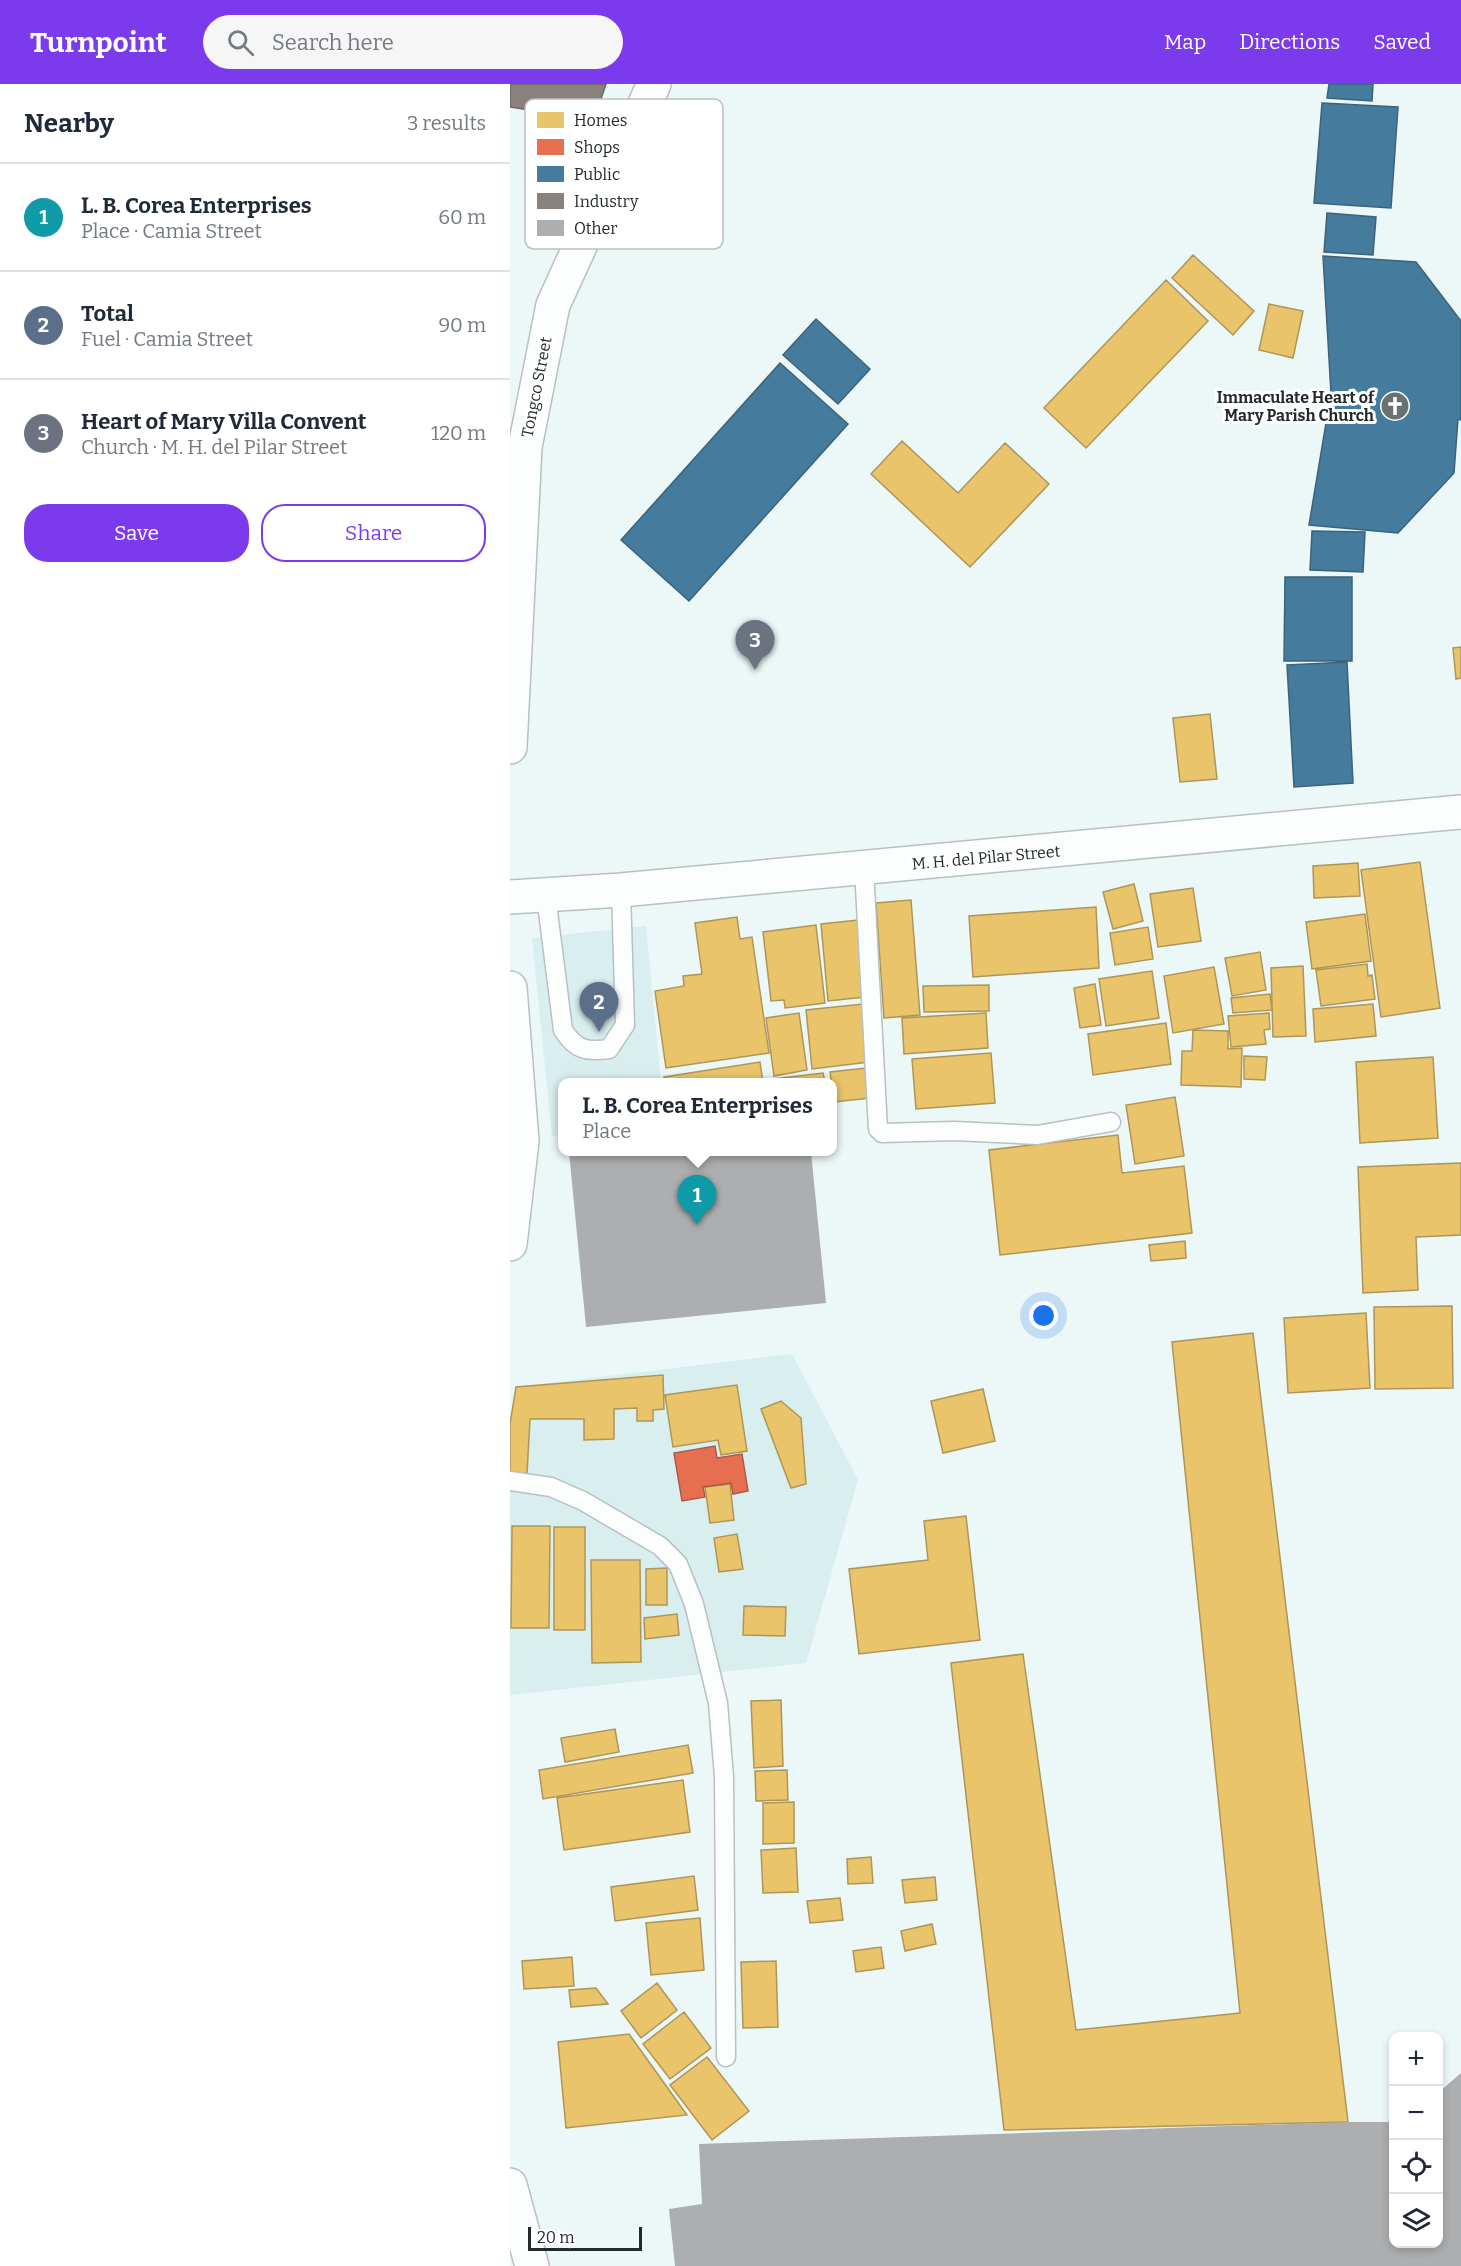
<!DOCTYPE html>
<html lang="en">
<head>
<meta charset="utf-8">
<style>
  body { margin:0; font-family:Bitter,serif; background:#f6f6f7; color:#1f2937 }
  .controls { position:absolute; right:18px; bottom:18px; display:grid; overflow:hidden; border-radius:12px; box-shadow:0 3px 9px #0003 }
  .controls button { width:54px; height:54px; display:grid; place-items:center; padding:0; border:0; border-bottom:2px solid #e0e1e3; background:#fff; color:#1f2937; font:30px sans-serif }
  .scale { position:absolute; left:18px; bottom:15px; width:114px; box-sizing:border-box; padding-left:6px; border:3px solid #232a2b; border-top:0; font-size:16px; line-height:21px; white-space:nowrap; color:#232a2b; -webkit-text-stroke:4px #fff; paint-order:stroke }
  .you { position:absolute; left:534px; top:1232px; width:21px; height:21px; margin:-15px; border:4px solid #fff; border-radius:50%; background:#1a73e8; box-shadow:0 0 0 9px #1a73e833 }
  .badge { display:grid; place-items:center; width:39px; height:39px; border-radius:50%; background:#7c3aed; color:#fff; font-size:20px; font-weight:700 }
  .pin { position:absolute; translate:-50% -50px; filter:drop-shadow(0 2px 3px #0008) }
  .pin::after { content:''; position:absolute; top:32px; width:21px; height:18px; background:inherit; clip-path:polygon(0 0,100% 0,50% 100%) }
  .popup { position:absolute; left:48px; top:994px; width:279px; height:78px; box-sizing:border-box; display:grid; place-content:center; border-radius:12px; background:#fff; filter:drop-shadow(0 2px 4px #0005); font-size:20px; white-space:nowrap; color:#747a83 }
  .popup b { font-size:22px; color:#1f2937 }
  .popup::after { content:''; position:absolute; left:50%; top:100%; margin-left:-12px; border:12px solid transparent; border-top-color:#fff }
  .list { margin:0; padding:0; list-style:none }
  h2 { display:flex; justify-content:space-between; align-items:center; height:78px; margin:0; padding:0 24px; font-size:26px }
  h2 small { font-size:20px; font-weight:400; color:#747a83 }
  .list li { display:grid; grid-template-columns:39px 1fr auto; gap:18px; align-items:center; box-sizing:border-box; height:108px; padding:0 24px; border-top:2px solid #e0e1e3 }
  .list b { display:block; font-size:22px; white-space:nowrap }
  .list p { margin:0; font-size:20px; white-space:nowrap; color:#747a83 }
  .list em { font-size:20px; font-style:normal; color:#747a83 }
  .actions { display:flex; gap:12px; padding:18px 24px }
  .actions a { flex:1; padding:14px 0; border:2px solid #7c3aed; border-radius:24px; text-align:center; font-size:21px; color:#7c3aed }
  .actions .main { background:#7c3aed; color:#fff }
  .icon { flex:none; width:33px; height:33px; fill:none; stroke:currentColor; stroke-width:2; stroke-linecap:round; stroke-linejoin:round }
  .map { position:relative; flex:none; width:951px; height:2182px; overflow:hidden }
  header { display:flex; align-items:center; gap:36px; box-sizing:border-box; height:84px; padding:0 30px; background:#7c3aed; color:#fff }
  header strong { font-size:28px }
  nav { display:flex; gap:33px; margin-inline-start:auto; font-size:21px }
  .search { width:420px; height:54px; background:#f6f6f7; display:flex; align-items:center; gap:15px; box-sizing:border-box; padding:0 21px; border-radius:33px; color:#747a83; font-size:22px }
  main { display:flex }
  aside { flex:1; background:#fff }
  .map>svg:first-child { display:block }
  .built { fill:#d9eeee }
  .homes { fill:#e9c46a; stroke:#ae9657; stroke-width:1.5 }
  .shops { fill:#e76f51; stroke:#ac5a46; stroke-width:1.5 }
  .public { fill:#457b9d; stroke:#3b637b; stroke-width:1.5 }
  .industry { fill:#8a817c; stroke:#6b6764; stroke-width:1.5 }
  .building { fill:#acaeb0 }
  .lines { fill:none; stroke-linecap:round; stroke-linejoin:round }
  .lane-casing { stroke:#b8c0c1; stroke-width:21 }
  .street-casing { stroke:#b8c0c1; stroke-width:36 }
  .secondary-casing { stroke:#b8c0c1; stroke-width:36 }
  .lane { stroke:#fcfefe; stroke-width:18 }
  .street { stroke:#fcfefe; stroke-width:33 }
  .secondary { stroke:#fcfefe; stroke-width:33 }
  .labels { text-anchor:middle; stroke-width:6; stroke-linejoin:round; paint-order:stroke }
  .street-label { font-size:16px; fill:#232a2b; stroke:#fff }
  .poi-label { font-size:16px; font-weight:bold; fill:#232a2b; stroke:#fff; text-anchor:end }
  .key { fill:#fff; stroke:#bdbfbf; stroke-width:1.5 }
  .key-label { font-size:16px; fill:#232a2b }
</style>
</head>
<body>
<header>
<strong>Turnpoint</strong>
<div class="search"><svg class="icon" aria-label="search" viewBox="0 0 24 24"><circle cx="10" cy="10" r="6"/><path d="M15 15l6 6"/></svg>Search here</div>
<nav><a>Map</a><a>Directions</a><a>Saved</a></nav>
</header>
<main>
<aside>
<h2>Nearby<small>3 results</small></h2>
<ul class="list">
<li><span class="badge" style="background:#0f9aa8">1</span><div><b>L. B. Corea Enterprises</b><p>Place · Camia Street</p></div><em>60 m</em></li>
<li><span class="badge" style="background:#5c6f8a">2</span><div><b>Total</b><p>Fuel · Camia Street</p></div><em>90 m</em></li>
<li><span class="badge" style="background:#6b7280">3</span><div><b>Heart of Mary Villa Convent</b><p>Church · M. H. del Pilar Street</p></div><em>120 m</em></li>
</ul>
<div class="actions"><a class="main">Save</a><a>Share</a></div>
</aside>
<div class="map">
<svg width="951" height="2182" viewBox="0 0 951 2182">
  <rect width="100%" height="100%" fill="#ecf7f7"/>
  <!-- built -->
  <path class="built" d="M136,842l15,156h-99v53l-10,1 -20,-198z
    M282,1270l66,126 -52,183 -296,32v-259l6,-49z"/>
  <!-- homes -->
  <path class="homes" d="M683,171l61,56 -21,24 -61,-57z
    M656,196l42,41 -122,127 -42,-40z
    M759,220l34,7 -10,47 -34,-8z
    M392,357l56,52 47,-50 44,41 -79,83 -99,-93z
    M951,563v31l-5,1 -3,-31z
    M700,630l7,65 -37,3 -7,-64z
    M910,778l20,146 -59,9 -20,-147z
    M848,779l2,33 -46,2 -1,-32z
    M624,800l9,37 -30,8 -10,-37z
    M683,804l8,53 -43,6 -8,-53z
    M401,816l9,115 -36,3 -8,-115z
    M586,823l3,61 -126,9 -4,-61z
    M855,830l6,47 -59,8 -6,-47z
    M227,833l3,22 12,-2 17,116 -103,15 -11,-77 29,-5 -1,-10 19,-2 -7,-51z
    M348,836l7,77 -37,4 -7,-77z
    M306,841l9,78 -40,5 -1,-8 -13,1 -8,-69z
    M638,843l5,32 -38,6 -5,-32z
    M750,868l6,38 -34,6 -7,-38z
    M857,880l1,12 4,-1 3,24 -54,7 -5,-36z
    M793,882l3,70 -33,1 -2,-69z
    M704,883l10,57 -51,9 -9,-57z
    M642,887l7,47 -53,8 -7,-47z
    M585,900l6,41 -21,3 -6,-40z
    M479,901v26l-65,1 -1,-26z
    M760,910l2,16 -39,3 -2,-15z
    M353,920l6,58 -57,7 -6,-59z
    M863,920l3,32 -61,6 -2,-33z
    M289,929l8,57 -33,6 -8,-58z
    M476,929l2,35 -84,6 -2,-36z
    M759,929l1,16 -6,1 2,14 -35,3 -3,-31z
    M656,939l5,41 -78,11 -5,-41z
    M683,946l35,1v18l14,-1 -1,39 -60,-2 1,-34h10z
    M481,969l4,50 -79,6 -4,-50z
    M734,972l23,1 -2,23 -21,-1z
    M923,973l5,81 -78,5 -4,-81z
    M250,978l3,20h-99v-5z
    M356,984l4,30 -36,4 -4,-30z
    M313,989l2,9h-52v-3z
    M665,1013l9,59 -49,8 -9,-59z
    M608,1051l4,38 62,-7 8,67 -192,22 -11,-105z
    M951,1079v72l-45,2 2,53 -55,3 -5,-126z
    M675,1157l1,17 -35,3 -2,-16z
    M942,1222l1,82 -78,1 -1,-82z
    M856,1229l4,75 -82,5 -4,-75z
    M743,1249l95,789 -344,8 -53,-467 72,-9 53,376 164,-17 -68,-671z
    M153,1291l1,34 -11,1v11h-16v-13l-23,1v30l-30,1v-21h-54l-3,55h-17v-50l6,-37z
    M227,1301l10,66 -26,4 -3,-15 -45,7 -8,-52z
    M473,1305l12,52 -52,12 -12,-52z
    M271,1317l20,17 5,66 -15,4 -30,-79z
    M220,1400l4,36 -24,3 -5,-36z
    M456,1432l14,124 -121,14 -10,-85 79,-9 -4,-39z
    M2,1442h38l-1,102h-38z
    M44,1443h31v103h-31z
    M227,1450l6,35 -24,3 -5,-34z
    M81,1476h49l1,102 -49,1z
    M157,1484v37h-21v-36z
    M234,1522l42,1 -1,29 -42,-1z
    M167,1530l2,21 -34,4 -1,-21z
    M271,1616l2,66 -29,2 -3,-67z
    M105,1645l4,23 -54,10 -4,-24z
    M178,1661l5,28 -150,26 -4,-29z
    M277,1686l1,30 -32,1 -1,-30z
    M173,1696l7,52 -126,18 -7,-52z
    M284,1718v41l-31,1v-41z
    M286,1764l2,44 -35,1 -2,-43z
    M361,1773l2,26 -25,1 -1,-25z
    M184,1792l4,34 -83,11 -4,-34z
    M425,1793l2,23 -32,3 -3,-23z
    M330,1814l3,22 -33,3 -3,-22z
    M190,1834l4,52 -53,5 -5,-52z
    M422,1840l4,20 -31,7 -4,-20z
    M371,1863l3,21 -28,4 -3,-21z
    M62,1873l2,29 -50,3 -2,-28z
    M266,1877l2,66 -35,1 -2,-66z
    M147,1899l20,27 -36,28 -20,-27z
    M86,1904l12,16 -37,3 -2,-17z
    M174,1928l27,36 -41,31 -27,-35z
    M119,1950l58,81 -121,13 -8,-86z
    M197,1973l42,54 -37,29 -42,-55z"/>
  <!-- shops -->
  <path class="shops" d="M205,1362l2,12 25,-4 6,37 -15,3 -2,-11 -28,4 2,10 -23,4 -8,-48z"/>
  <!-- public -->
  <path class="public" d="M819,0h44l-1,17 -45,-3z
    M812,19l76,4 -7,101 -77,-5z
    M817,129l49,4 -3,38 -49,-3z
    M813,172l93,6 45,59v99l-3,-1 -4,54 -56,60 -89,-8 22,-132z
    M306,235l54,50 -32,35 -55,-49z
    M270,279l68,61 -159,177 -68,-61z
    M802,447l53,1 -2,40 -53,-2z
    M775,493h67v84h-68z
    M837,578l6,121 -59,4 -7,-122z"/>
  <!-- industry -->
  <path class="industry" d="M0,0h96l-12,36 -84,-13z"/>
  <!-- building -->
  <path class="building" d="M59,1068h242l15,151 -240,24z
    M951,1989v193h-786l-6,-57 33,-5 -3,-60 649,-22h46v122h44v-151z"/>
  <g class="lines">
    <!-- lane casing -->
    <g class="lane-casing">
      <path id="lane" d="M354,784l14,261 4,4 72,-2 83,4 74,-13
        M36,812l17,134c13,20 23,22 46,19l16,-24 -4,-135
        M0,1397l41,6 32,14 77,45 18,18 16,40 24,99 6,74 2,280"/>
    </g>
    <!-- street casing -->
    <g class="street-casing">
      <path id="street" d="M0,904l12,153 -12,103
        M0,2101l22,81"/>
    </g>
    <!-- secondary casing -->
    <g class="secondary-casing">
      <path id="secondary" d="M0,663l15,-300 28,-142 101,-221
        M0,813l111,-7 840,-78"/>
    </g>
    <!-- lane -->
    <use href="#lane" class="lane"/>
    <!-- street -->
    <use href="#street" class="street"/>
    <!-- secondary -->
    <use href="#secondary" class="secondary"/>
  </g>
  <!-- icons -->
  <defs>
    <g id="church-disc" transform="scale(1.5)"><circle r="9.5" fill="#697272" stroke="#fff"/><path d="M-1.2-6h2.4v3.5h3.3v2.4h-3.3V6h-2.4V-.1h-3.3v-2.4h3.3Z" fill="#fff"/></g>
  </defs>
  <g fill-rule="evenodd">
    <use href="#church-disc" x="885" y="322"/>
  </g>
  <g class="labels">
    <!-- street labels -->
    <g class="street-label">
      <text transform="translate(26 303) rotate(-79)" y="6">Tongco Street</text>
      <text transform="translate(476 773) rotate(-5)" y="6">M. H. del Pilar Street</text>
    </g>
    <!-- poi labels -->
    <g class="poi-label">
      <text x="864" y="319">Immaculate Heart of<tspan x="864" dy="18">Mary Parish Church</tspan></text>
    </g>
  </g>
  <!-- legend -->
  <rect x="15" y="15" width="198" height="150" rx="9" class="key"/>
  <rect x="27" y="28" width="27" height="16" fill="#e9c46a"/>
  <rect x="27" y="55" width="27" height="16" fill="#e76f51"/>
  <rect x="27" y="82" width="27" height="16" fill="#457b9d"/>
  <rect x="27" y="109" width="27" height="16" fill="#8a817c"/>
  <rect x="27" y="136" width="27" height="16" fill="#acaeb0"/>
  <g class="key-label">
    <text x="64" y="42">Homes</text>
    <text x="64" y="69">Shops</text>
    <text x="64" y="96">Public</text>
    <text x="64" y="123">Industry</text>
    <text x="64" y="150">Other</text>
  </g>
</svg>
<div class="controls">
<button>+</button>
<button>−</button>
<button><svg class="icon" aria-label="locate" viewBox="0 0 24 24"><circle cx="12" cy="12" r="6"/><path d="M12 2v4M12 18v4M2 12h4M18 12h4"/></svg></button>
<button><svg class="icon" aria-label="layers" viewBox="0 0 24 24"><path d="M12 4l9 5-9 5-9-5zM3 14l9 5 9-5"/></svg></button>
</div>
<div class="scale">20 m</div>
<div class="you"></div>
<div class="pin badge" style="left:187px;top:1141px;background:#0f9aa8">1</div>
<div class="popup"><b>L. B. Corea Enterprises</b>Place</div>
<div class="pin badge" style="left:89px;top:948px;background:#5c6f8a">2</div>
<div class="pin badge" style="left:245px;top:586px;background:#6b7280">3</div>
</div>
</main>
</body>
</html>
